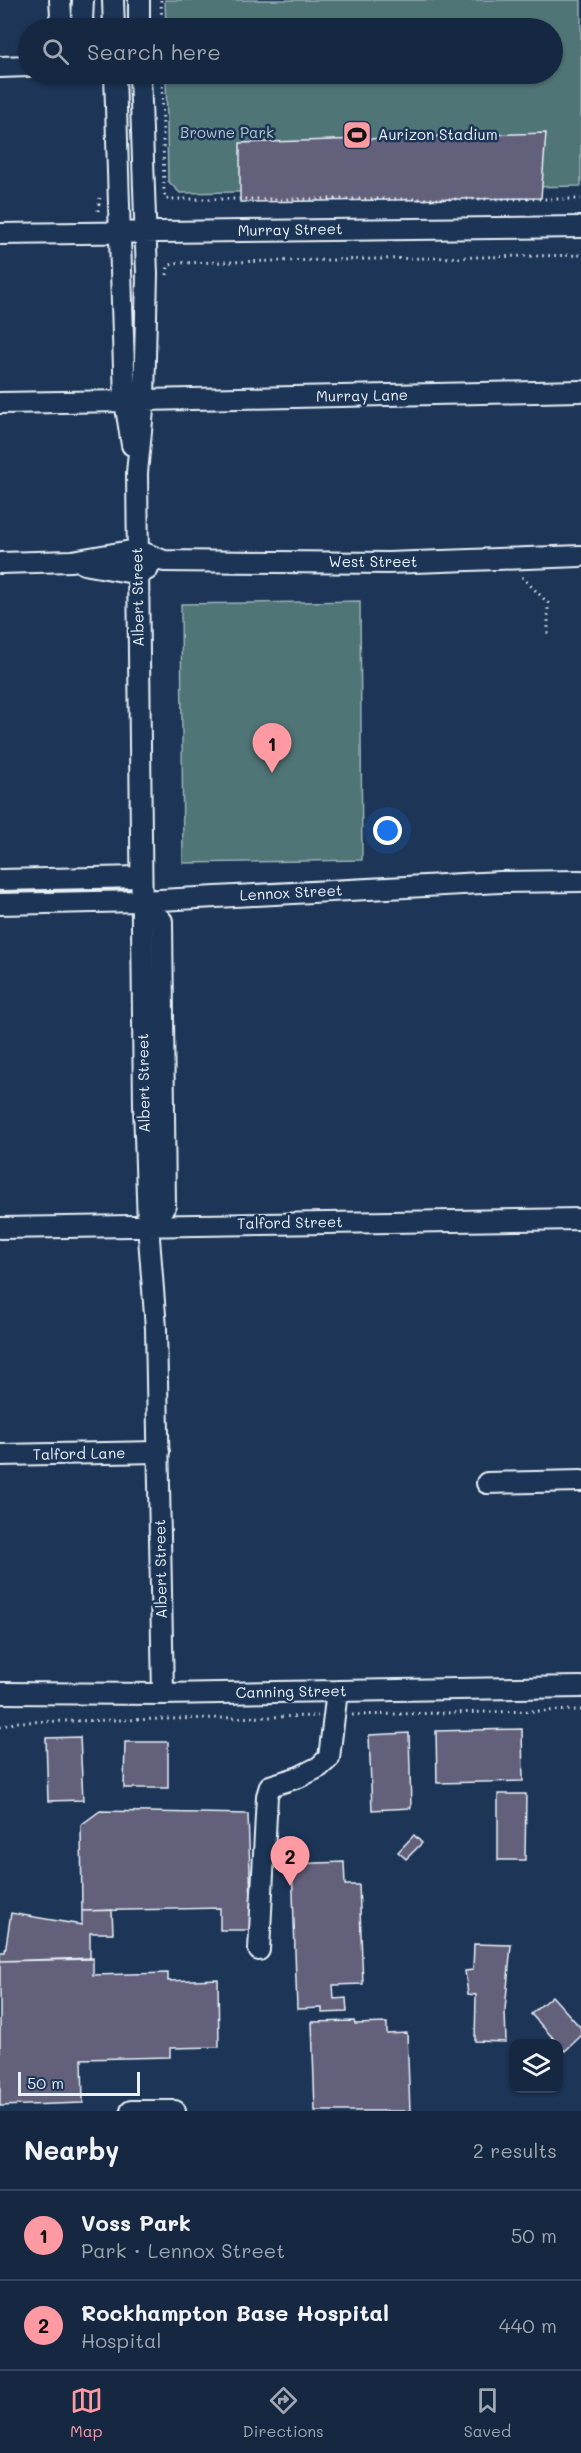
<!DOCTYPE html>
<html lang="en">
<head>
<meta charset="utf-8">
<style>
  body { margin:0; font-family:Mali,sans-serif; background:#1f3048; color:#f1f3f6 }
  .controls { position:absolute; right:18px; bottom:18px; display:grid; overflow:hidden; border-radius:12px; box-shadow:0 2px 4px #0004 }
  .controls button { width:54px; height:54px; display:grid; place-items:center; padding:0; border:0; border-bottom:2px solid #35445a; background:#162841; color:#f1f3f6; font:30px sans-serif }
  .scale { position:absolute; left:18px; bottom:15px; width:122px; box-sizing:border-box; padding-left:6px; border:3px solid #e8f1f8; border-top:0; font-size:16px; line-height:21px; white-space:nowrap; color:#e8f1f8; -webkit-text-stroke:4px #1d3557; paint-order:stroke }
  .you { position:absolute; left:388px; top:831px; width:21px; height:21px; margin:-15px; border:4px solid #fff; border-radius:50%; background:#1a73e8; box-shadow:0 0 0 9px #1a73e833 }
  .badge { display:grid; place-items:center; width:39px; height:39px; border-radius:50%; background:#ff9aa2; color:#111; font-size:20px; font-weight:700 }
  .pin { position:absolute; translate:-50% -50px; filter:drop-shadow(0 2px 3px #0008) }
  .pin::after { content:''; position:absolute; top:32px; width:21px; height:18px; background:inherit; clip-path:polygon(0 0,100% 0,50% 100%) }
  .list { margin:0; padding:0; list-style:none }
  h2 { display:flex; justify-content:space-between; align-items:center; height:78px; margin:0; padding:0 24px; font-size:26px }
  h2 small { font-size:20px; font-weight:400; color:#9ea6b1 }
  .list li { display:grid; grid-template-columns:39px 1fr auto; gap:18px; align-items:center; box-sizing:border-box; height:90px; padding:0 24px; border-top:2px solid #35445a }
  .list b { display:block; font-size:22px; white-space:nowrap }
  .list p { margin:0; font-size:20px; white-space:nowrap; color:#9ea6b1 }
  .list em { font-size:20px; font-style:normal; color:#9ea6b1 }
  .icon { flex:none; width:33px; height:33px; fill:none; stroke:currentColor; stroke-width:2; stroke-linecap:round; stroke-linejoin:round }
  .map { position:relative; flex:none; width:581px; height:2111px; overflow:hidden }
  .search { position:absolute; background:#162841; box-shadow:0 2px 4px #0004; left:18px; right:18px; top:18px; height:66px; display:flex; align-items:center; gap:15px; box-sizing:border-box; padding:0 21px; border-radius:33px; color:#9ea6b1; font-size:22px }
  .sheet { height:258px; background:#162841 }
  nav { display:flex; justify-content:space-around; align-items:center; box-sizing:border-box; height:84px; border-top:2px solid #35445a; background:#162841; font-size:16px; color:#9ea6b1 }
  nav a { display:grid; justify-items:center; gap:3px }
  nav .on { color:#ff9aa2 }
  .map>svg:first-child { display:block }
  .green { fill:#4f7476; stroke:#9cb2b7; stroke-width:1.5 }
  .building { fill:#64607c; stroke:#e8f1f8; stroke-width:1.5 }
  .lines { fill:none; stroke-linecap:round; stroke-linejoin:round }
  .minor-casing { stroke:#e8f1f8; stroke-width:24 }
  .path { stroke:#e8f1f8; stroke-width:3; stroke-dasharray:1.5 4.5; stroke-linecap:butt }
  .minor { stroke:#1d3557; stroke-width:20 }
  .labels { text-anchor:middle; stroke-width:5; stroke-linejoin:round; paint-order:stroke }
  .park-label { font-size:15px; fill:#b2c5ca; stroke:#1d3557 }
  .poi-label { font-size:15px; fill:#e8f1f8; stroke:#1d3557; text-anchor:start }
  .street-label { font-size:15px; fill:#e8f1f8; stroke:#1d3557 }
</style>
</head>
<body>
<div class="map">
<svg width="581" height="2111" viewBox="0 0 581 2111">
  <rect width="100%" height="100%" fill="#1d3557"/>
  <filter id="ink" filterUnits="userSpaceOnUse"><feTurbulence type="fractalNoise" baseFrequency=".0167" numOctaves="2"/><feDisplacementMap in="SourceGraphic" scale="12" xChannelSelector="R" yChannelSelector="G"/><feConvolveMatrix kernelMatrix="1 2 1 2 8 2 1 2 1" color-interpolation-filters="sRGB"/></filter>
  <g filter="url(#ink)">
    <!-- green -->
    <path class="green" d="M165,0h416v186l-401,7 -12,-12 -2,-107h386v-46h-386z
      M360,601l2,259 -179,3 -2,-259z"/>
    <!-- building -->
    <path class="building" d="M546,133l-5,65 -301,4v-59z
      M522,1729l1,52 -86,2 -1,-52z
      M409,1733l2,75 -39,2 -3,-75z
      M80,1737l3,63 -35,1 -2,-63z
      M125,1742h43v46h-44z
      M498,1794h28l-1,66h-27z
      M100,1811l148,3 4,116h-32v-22l-138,3 -1,-86z
      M414,1835l8,8 -16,16 -8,-7z
      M344,1862l1,23h14l4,99 -30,1 1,14 12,-1 1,14 -25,1v-5l-25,1 -5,-145z
      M112,1910l1,23h-23v26l-90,2v-9h5l6,-39 71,12v-14z
      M474,1944l37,1 -6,65 1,32 -31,-1 1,-46 -8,-1 -3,-23 8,-1z
      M93,1958v17l75,-2v8l50,-2 1,68 -49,1v9l-88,2 1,44 -83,3v-145z
      M552,1996l29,32v8l-16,15 -34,-37z
      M354,2021l1,3 32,-1v11l20,-1 3,78h-95l-3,-89z"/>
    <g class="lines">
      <!-- minor casing -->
      <g class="minor-casing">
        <path id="minor" d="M83,0l-1,21 4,7
          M113,0l1,28
          M139,0v28
          M57,28l4,-13 -1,-15
          M0,67l28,-1
          M115,74l10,327 7,44
          M140,74l7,200 -3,126 -7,73 7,633 4,119 8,103 7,366
          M0,234l581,-7
          M144,400l437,-9
          M0,403l125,-2
          M0,563l72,-2 65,-11 27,11 224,2 193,-7
          M84,564l55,10 9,-5
          M0,880l141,-3
          M141,901l21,20 3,285 -17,19
          M0,904l141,-3 359,-19 81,-1
          M0,1228l581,-9
          M0,1455l159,-3
          M487,1483l94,-2
          M0,1693l163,1 418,-7
          M259,1950l8,-154 3,-10 29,-9 20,-10 10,-9 8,-67
          M131,2111h44"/>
      </g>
      <!-- path -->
      <path class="path" d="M161,0l1,28
        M162,74l2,119 2,6h415
        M98,211l2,-13
        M167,275l1,-9 8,-3 405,-8
        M522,577l26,26v35
        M352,1715l229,-5
        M0,1727l17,-5 301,-6"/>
      <!-- minor -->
      <use href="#minor" class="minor"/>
    </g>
  </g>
  <!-- icons -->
  <defs>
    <g id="stadium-square" transform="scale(1.5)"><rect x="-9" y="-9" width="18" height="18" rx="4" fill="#ff9aa2" stroke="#1d3557"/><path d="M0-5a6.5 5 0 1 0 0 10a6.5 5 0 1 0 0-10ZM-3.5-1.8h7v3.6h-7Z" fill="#111"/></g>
  </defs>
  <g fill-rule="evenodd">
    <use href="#stadium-square" x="357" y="135"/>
  </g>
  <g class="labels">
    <!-- park labels -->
    <g class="park-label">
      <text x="227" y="138">Browne Park</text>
    </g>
    <!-- poi labels -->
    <g class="poi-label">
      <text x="378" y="140">Aurizon Stadium</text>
    </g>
    <!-- street labels -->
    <g class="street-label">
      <text transform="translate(290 230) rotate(-1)" y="5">Murray Street</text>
      <text transform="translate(362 396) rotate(-1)" y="5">Murray Lane</text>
      <text x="373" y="567">West Street</text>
      <text transform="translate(138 597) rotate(-91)" y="5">Albert Street</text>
      <text transform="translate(291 893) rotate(-3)" y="5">Lennox Street</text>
      <text transform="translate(144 1083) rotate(-91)" y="5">Albert Street</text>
      <text transform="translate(290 1223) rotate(-1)" y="5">Talford Street</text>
      <text transform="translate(79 1454) rotate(-1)" y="5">Talford Lane</text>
      <text transform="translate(161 1569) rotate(-91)" y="5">Albert Street</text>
      <text transform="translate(291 1692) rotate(-1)" y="5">Canning Street</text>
    </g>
  </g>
</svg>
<div class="controls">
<button><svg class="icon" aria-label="layers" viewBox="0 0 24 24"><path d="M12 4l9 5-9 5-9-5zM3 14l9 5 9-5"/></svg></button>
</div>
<div class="scale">50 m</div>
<div class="you"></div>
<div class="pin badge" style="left:272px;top:773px">1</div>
<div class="pin badge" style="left:290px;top:1886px">2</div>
<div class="search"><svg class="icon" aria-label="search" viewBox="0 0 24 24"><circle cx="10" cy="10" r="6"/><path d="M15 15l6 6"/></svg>Search here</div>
</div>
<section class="sheet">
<h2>Nearby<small>2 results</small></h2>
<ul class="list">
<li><span class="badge">1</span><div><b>Voss Park</b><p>Park · Lennox Street</p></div><em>50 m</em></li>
<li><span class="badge">2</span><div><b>Rockhampton Base Hospital</b><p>Hospital</p></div><em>440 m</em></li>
</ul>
</section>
<nav>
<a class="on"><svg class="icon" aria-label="map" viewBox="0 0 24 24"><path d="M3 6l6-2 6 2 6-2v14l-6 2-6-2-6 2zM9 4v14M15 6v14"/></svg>Map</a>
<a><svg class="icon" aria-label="directions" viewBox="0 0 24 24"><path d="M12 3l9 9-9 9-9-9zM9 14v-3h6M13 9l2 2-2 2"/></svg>Directions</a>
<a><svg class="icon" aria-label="saved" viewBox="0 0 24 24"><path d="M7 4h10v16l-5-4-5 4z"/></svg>Saved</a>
</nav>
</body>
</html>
